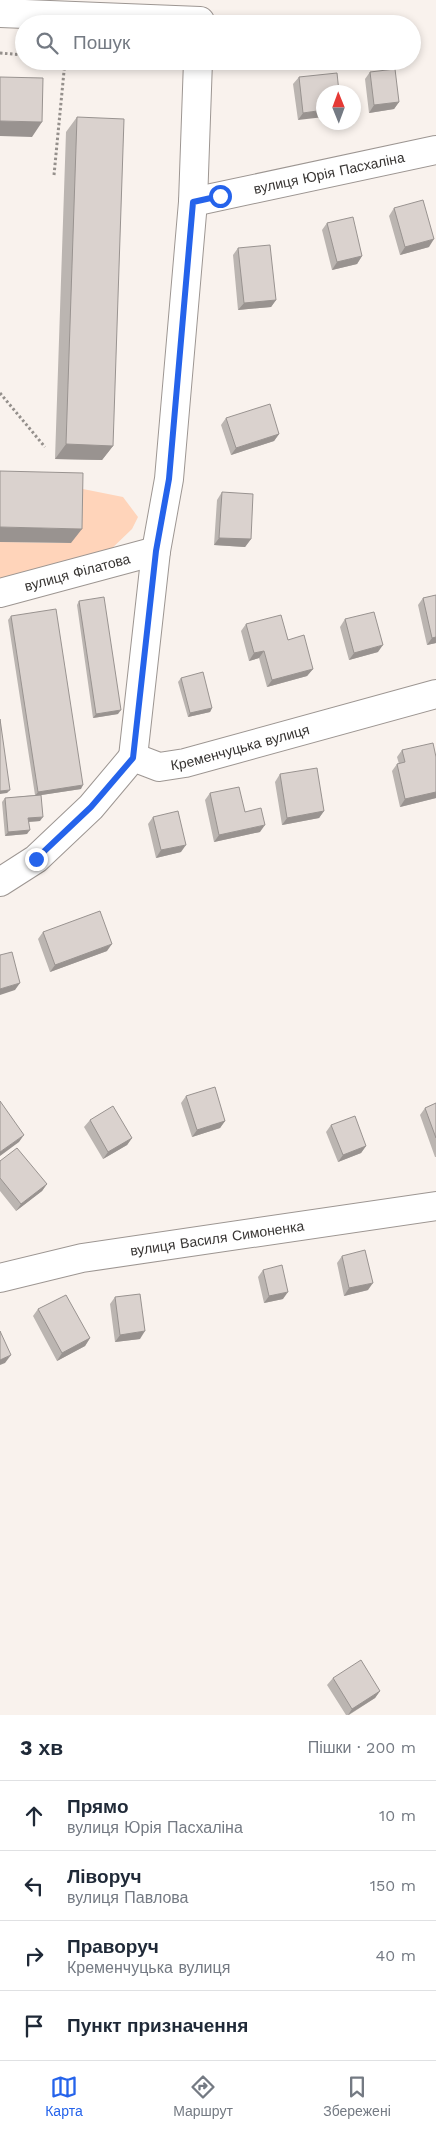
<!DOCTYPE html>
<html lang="uk">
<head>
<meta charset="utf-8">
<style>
  body { margin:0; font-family:"Work Sans",sans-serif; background:#f2f2f3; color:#1f2937 }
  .compass { position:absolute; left:316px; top:85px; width:45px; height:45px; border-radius:50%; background:#fff; box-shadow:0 2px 8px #0003; rotate:359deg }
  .stop { position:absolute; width:15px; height:15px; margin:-11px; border:4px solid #2563eb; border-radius:50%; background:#fff }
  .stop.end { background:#2563eb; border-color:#fff; box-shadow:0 1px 5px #0008 }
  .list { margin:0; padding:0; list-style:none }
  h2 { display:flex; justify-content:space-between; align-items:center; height:65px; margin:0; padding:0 20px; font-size:21px }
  h2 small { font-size:16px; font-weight:400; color:#747a83 }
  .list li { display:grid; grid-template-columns:32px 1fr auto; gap:15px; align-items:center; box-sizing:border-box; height:70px; padding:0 20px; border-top:1px solid #e0e1e3 }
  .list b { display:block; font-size:19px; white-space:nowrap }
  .list p { margin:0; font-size:16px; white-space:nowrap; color:#747a83 }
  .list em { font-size:16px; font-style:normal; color:#747a83 }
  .icon { flex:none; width:28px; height:28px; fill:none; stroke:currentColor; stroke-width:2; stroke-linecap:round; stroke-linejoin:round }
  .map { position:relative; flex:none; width:436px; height:1715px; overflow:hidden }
  .search { position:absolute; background:#fff; box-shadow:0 2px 8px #0003; left:15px; right:15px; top:15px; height:55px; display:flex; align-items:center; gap:12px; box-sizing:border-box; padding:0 18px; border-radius:28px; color:#747a83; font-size:19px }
  .sheet { height:345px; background:#fff }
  nav { display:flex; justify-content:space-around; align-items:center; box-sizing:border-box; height:70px; border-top:1px solid #e0e1e3; background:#fff; font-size:14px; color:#747a83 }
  nav a { display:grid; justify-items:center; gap:2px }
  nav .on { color:#2563eb }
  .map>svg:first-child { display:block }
  .grass { fill:#ffd4ba }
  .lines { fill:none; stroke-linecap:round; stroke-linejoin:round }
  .minor-casing { stroke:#9d9692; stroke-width:30 }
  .path { stroke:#95908c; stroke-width:3; stroke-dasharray:2.5 2.5; stroke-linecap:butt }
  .minor { stroke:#fff; stroke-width:28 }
  .wall { fill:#bbb5b1 }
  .shaded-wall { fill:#999390 }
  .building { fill:#dad2ce; stroke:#999390 }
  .route { stroke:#2563eb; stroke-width:6 }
  .labels { text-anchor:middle; stroke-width:4; stroke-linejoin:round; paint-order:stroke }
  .street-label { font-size:14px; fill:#373432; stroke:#fff }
</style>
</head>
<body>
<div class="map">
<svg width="436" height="1715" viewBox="0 0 436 1715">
  <rect width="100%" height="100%" fill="#f9f2ed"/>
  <!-- grass -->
  <path class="grass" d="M73,487l50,10 15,20 -6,12 -25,24 -107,29v-40l71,1z"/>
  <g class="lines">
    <!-- minor casing -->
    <g class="minor-casing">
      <g id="minor">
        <path d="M0,13l200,8"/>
        <path id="s1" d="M193,202l243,-52"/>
        <path id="s2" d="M0,593l156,-42"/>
        <path d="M133,757l23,-206 13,-72 24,-277 5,-141"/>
        <path id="s3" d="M0,882l36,-23 55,-52 42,-50 26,10 26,-4 251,-69"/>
        <path id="s4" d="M0,1278l82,-20 354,-52"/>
      </g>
    </g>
    <!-- path -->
    <path class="path" d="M0,53l24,2
      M54,175l11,-114
      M0,393l45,54"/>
    <!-- minor -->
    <use href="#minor" class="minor"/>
  </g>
  <!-- wall -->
  <path class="wall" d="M370,72l29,30 -5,7 -25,4 -4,-34z
    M299,77l40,15 -41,28 -5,-36z
    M77,117l36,329 -11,14 -47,-1 11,-327z
    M394,208l35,39 -29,8 -11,-39z
    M327,223l35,33 -5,8 -25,6 -10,-40z
    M238,248l38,52 -5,7 -33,3 -5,-55z
    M226,418l53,16 -5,7 -43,14 -10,-30z
    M222,492l29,47 -6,8 -31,-2 3,-45z
    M436,595v48l-9,2 -9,-40 5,-7z
    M79,601l39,113 -25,4 -16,-113z
    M11,616l70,173 -40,6 -1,26 -11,1 -2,12 -22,2 -3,-34 3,-4 30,-3 -27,-175z
    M345,619l33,33 -29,8 -9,-33z
    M246,624l42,16 25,29 -6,7 -40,11 -8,-29 -10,3 -8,-30z
    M181,678l31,30 -2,4 -22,5 -10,-35z
    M402,750l34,7v41l-36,9 -8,-36 5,-7h2l-2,-7z
    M280,774l44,37 -5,7 -37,7 -7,-43z
    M210,793l35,19 15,20 -46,10 -9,-42z
    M153,817l28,35 -25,6 -8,-34z
    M43,932l64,19 -57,21 -12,-33z
    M186,1096l39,25 -5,7 -28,9 -11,-34z
    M436,1103v54h-1l-15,-42 5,-7z
    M90,1120l42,18 -5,7 -24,14 -19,-32z
    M331,1125l35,21 -5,7 -23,9 -12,-30z
    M0,1161l47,23 -5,7 -26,20 -16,-20z
    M342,1256l26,34 -24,6 -7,-33z
    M263,1270l20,29 -19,4 -6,-26z
    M115,1297l25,42 -25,3 -5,-38z
    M38,1309l52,29 -5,8 -28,15 -24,-45z
    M333,1678l47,13 -5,7 -26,17h-3l-19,-30z"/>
  <!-- shaded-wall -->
  <path class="shaded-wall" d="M399,102l-5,7 -25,4 5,-8z
    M324,110v7l-26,3 5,-7z
    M0,121l42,1 -10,15 -32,-1z
    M434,239l-5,8 -29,8 5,-8z
    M362,256l-5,8 -25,6 5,-8z
    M276,300l-5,7 -33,3 6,-7z
    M279,434l-5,7 -43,14 5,-7z
    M66,444l47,2 -11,14 -47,-1z
    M0,527l82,2 -11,14 -71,-1z
    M219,538l32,1 -6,8 -31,-2z
    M436,637v6l-9,2 5,-7z
    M383,645l-5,7 -29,8 5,-7z
    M264,651l-5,7 -10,3 5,-8z
    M313,669l-6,7 -40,11 5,-7z
    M212,708l-2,4 -22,5 2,-4z
    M121,710l-3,4 -25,4 3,-4z
    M83,785l-2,4 -46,7 3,-4z
    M10,790l-3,3 -7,1v-3z
    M436,792v6l-36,9 5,-8z
    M324,811l-5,7 -37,7 5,-7z
    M43,817l-3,4 -14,1 2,-4z
    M265,825l-5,7 -46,10 5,-7z
    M30,830l-3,4 -22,2 3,-4z
    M186,845l-5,7 -25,6 5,-8z
    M112,944l-5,7 -57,21 5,-7z
    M20,983l-5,7 -15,5v-6z
    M225,1121l-5,7 -28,9 5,-7z
    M24,1135l-5,7 -19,14v-4z
    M132,1138l-5,7 -24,14 5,-7z
    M366,1146l-5,7 -23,9 5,-7z
    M47,1184l-5,7 -26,20 5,-7z
    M373,1283l-5,7 -24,6 5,-8z
    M288,1292l-5,7 -19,4 5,-7z
    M145,1331l-5,8 -25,3 5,-7z
    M90,1338l-5,8 -28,15 5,-8z
    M11,1355l-6,8 -5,2v-5z
    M380,1691l-5,7 -27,17 4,-6z"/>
  <!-- building -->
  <path class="building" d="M395,69l4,33 -25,3 -4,-33z
    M337,73l2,19h-15v18l-21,3 -4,-36z
    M0,77l43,1 -1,44 -42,-1z
    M77,117l47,2 -11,327 -47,-2z
    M423,200l11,39 -29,8 -11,-39z
    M353,217l9,39 -25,6 -10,-39z
    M270,245l6,55 -32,3 -6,-55z
    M270,404l9,30 -43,14 -10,-30z
    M0,471l83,2 -1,56 -82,-2z
    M222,492l31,2 -2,45 -32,-1z
    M436,595v42l-4,1 -9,-40z
    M104,597l17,113 -25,4 -17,-113z
    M56,609l27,176 -45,7 -27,-176z
    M374,612l9,33 -29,8 -9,-34z
    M281,615l7,25 16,-5 9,34 -41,11 -8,-29 -10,2 -8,-29z
    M203,672l9,36 -22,5 -9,-35z
    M0,719l10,71 -10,1z
    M433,743l3,14v35l-31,7 -8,-35 8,-2 -3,-12z
    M317,768l7,43 -37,7 -7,-44z
    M239,787l6,25 16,-4 4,17 -46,10 -9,-42z
    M41,795l2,22 -15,1 2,12 -22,2 -3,-34z
    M178,811l8,34 -25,5 -8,-33z
    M100,911l12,33 -57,21 -12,-33z
    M12,952l8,31 -20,6v-34z
    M215,1087l10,34 -28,9 -11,-34z
    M0,1101l24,34 -24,17z
    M436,1103v35l-11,-30z
    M113,1106l19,32 -24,14 -18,-32z
    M355,1116l11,30 -23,9 -12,-30z
    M17,1148l30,36 -26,20 -21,-26v-17z
    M365,1250l8,33 -24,5 -7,-32z
    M282,1265l6,27 -19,4 -6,-26z
    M140,1294l5,37 -25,4 -5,-38z
    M66,1295l24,43 -28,15 -24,-44z
    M0,1331l11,24 -11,5z
    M361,1660l19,31 -28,18 -19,-31z"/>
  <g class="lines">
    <!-- route -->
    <path class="route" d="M36,859l55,-52 42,-49 23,-207 13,-72 24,-277 27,-6"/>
  </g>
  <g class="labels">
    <!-- street labels -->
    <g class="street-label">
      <text dy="5" stroke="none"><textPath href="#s1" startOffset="139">вулиця Юрія Пасхаліна</textPath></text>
      <text dy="5" stroke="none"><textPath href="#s2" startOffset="80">вулиця Філатова</textPath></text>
      <text dy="5" stroke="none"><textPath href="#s3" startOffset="295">Кременчуцька вулиця</textPath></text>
      <text dy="5" stroke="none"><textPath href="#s4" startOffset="221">вулиця Василя Симоненка</textPath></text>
    </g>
  </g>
</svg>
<svg class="compass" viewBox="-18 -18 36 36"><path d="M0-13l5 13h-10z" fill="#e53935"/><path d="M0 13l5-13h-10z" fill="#747a83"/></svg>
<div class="stop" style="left:220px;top:196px"></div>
<div class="stop end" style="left:36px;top:859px"></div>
<div class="search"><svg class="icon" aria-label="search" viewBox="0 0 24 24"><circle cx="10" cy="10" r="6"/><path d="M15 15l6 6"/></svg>Пошук</div>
</div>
<section class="sheet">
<h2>3 хв<small>Пішки · 200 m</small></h2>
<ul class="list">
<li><svg class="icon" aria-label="ahead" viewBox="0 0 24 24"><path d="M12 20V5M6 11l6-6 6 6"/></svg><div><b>Прямо</b><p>вулиця Юрія Пасхаліна</p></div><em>10 m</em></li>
<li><svg class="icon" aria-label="left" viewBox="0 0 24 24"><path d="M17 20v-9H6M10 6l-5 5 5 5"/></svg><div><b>Ліворуч</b><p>вулиця Павлова</p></div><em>150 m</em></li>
<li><svg class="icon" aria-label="right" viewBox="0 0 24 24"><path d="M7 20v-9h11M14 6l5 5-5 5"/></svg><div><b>Праворуч</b><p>Кременчуцька вулиця</p></div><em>40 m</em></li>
<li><svg class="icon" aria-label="arrive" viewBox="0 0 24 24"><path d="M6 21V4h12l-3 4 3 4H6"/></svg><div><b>Пункт призначення</b></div></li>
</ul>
</section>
<nav>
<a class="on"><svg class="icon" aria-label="map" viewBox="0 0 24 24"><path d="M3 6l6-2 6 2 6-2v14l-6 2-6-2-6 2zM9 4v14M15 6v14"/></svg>Карта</a>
<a><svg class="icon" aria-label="directions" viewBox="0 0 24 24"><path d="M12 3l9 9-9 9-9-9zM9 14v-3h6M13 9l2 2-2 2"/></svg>Маршрут</a>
<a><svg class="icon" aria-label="saved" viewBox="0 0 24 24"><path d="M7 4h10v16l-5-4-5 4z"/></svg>Збережені</a>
</nav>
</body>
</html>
